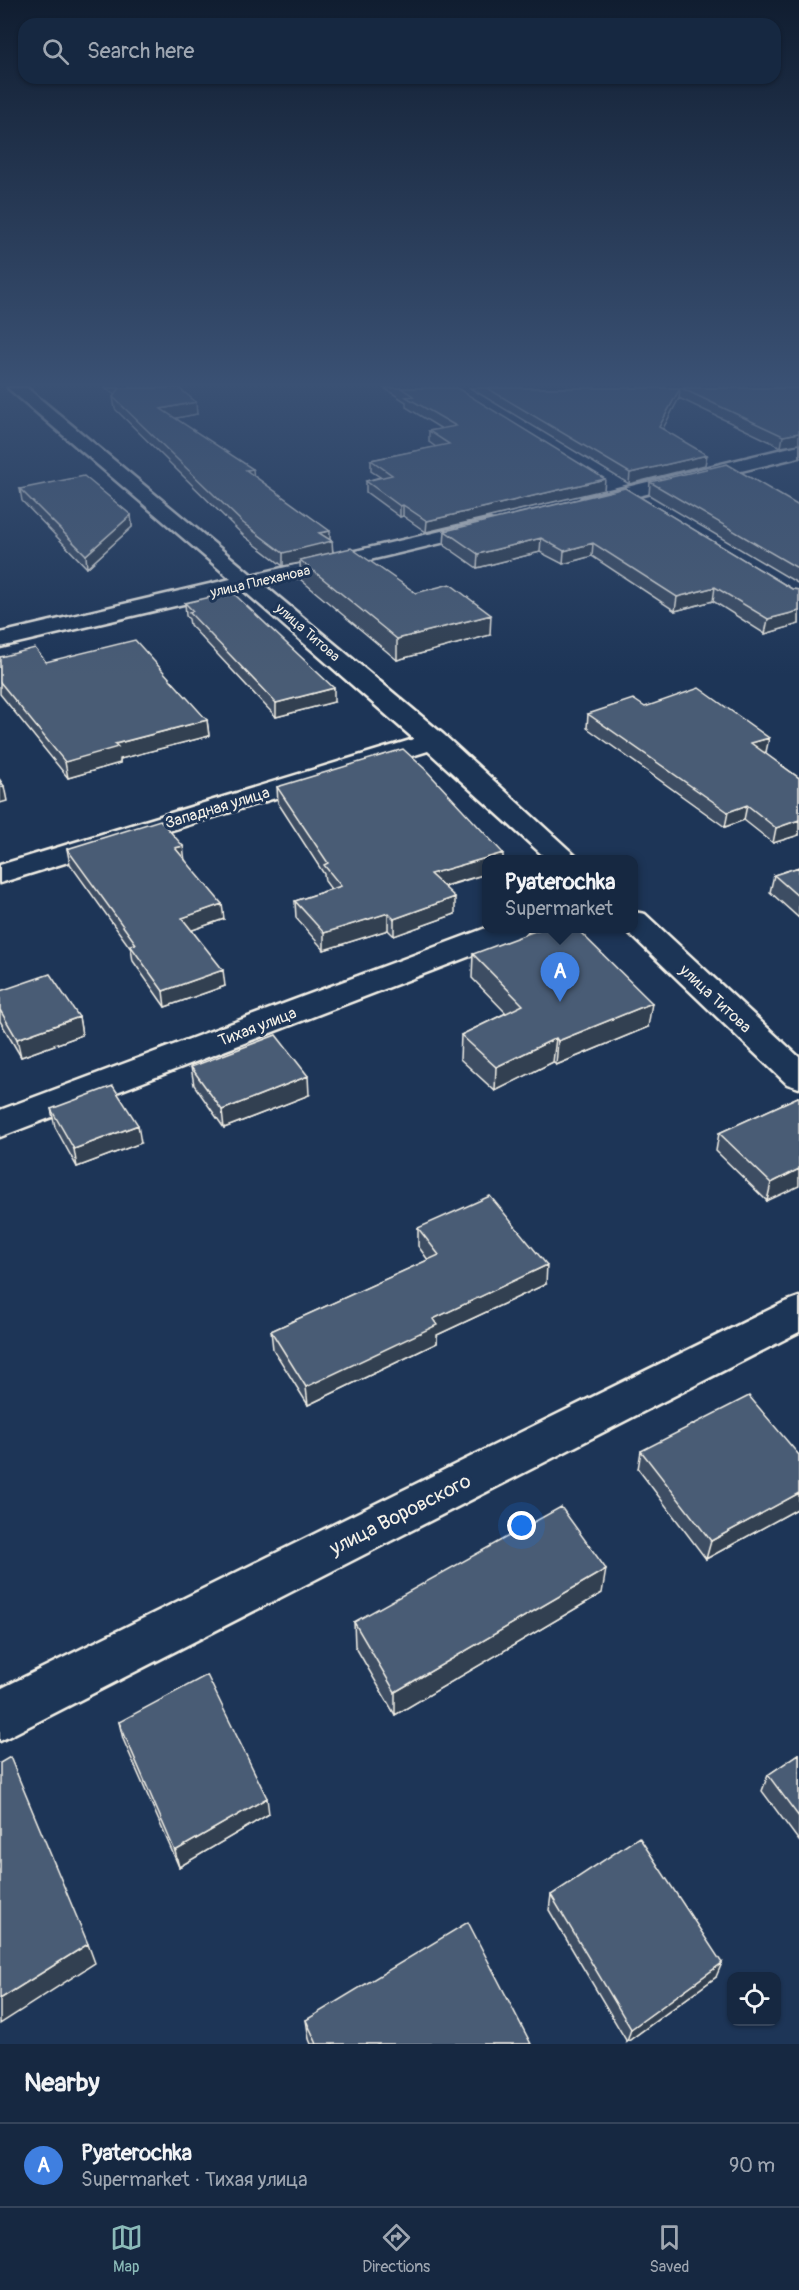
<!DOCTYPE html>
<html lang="en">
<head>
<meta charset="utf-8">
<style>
  body { margin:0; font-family:Pangolin,sans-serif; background:#1f3048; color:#f1f3f6 }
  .controls { position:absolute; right:18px; bottom:18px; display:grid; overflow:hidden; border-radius:12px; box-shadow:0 2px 4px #0004 }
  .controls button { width:54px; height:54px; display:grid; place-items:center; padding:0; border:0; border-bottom:2px solid #35445a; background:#162841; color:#f1f3f6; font:30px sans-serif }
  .you { position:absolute; left:522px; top:1526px; width:21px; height:21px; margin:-15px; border:4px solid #fff; border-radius:50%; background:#1a73e8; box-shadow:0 0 0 9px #1a73e833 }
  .badge { display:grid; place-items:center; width:39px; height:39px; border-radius:50%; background:#8bbbb9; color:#fff; font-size:20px; font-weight:700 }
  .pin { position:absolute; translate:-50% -50px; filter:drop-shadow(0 2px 3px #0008) }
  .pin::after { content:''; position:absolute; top:32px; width:21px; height:18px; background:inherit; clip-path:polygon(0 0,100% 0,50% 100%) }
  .popup { position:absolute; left:482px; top:855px; width:156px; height:78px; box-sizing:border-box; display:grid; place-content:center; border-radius:12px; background:#162841; filter:drop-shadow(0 2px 4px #0005); font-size:20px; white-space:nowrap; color:#9ea6b1 }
  .popup b { font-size:22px; color:#f1f3f6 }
  .popup::after { content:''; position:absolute; left:50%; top:100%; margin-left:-12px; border:12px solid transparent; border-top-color:#162841 }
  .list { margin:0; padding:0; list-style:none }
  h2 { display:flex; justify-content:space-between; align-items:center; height:78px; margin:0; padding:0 24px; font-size:26px }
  h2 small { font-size:20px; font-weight:400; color:#9ea6b1 }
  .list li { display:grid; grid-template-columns:39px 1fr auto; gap:18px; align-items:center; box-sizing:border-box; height:84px; padding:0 24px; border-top:2px solid #35445a }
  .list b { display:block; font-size:22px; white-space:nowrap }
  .list p { margin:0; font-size:20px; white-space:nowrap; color:#9ea6b1 }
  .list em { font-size:20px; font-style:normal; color:#9ea6b1 }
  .icon { flex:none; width:33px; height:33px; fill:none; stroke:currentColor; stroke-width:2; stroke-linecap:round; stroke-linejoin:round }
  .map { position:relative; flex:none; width:799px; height:2044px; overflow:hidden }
  .search { position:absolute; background:#162841; box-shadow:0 2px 4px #0004; left:18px; right:18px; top:18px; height:66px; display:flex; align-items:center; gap:15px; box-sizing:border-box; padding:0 21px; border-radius:18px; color:#9ea6b1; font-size:22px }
  .sheet { height:162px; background:#162841 }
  nav { display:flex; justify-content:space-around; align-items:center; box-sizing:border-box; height:84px; border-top:2px solid #35445a; background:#162841; font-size:16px; color:#9ea6b1 }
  nav a { display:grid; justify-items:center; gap:3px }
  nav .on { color:#8bbbb9 }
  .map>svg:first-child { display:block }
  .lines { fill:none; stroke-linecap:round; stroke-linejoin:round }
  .minor-casing { stroke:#f4f1e8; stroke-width:5 }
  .minor { fill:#1d3557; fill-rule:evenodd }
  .wall { fill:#3e4e64; stroke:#f4f1e8; stroke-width:1.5 }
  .shaded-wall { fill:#324051; stroke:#f4f1e8; stroke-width:1.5 }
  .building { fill:#485b74; stroke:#f4f1e8; stroke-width:1.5 }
  .labels { text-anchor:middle; stroke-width:6; stroke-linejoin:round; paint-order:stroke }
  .far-street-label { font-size:14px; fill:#f4f1e8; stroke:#1d3557 }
  .street-label { font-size:16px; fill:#f4f1e8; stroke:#1d3557 }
  .near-street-label { font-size:20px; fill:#f4f1e8; stroke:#1d3557 }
</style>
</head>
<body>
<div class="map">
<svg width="799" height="2044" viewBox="0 0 799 2044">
  <rect width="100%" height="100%" fill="#1d3557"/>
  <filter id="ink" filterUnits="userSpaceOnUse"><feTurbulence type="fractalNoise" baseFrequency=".0167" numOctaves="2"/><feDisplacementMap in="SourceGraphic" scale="12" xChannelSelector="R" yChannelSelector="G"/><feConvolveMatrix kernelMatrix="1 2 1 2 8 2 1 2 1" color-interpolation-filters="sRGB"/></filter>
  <g filter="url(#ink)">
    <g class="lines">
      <!-- minor casing -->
      <g class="minor-casing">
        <path id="minor" d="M8,388h19l225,187 237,-55 7,2 3,4 -3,4 -232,55 180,150 136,125h-32l-120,-109 -428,132v-18l414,-126 -171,-149 -243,57v-14l231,-54z
          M799,445v12l-210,51 -7,-2 -3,-4 3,-4z
          M634,912l11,2 154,143v31l-12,-4 -163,-156h10z
          M486,928h43l-4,7 -525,202v-27z
          M799,1297v35l-799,409v-52l785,-387z"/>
      </g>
      <!-- minor -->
      <use href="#minor" class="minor"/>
    </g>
    <!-- wall -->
    <path class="wall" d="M105,388h74l18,26 -22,4 78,57 77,65 3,12 83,41 74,42 -93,25 -96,-80 -1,-17 -17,3 -39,-30 -129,-127 -2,-12 2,-2z
      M384,388h73l147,102 -178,42 -23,-16 -3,1 -34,-25v-11l14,-4 -9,-6v-11l65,-13 -7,-5v-11l13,-2 -36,-22v-5z
      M470,388h329l-18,59 -102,-49 -17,31 43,36 -76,19z
      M650,482l149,24v78l-150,-89z
      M625,488l167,101 7,1v34l-34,10 -52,-33 -38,10 -83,-55 -29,8 -23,-12 -63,16 -33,-23 1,-14z
      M20,489l111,26 1,12 -45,41 -65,-67z
      M185,603l149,99 -58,15 -86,-92 -1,-6 -3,-3z
      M0,657l46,5 161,58 2,16 -89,23v4l-52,15 -68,-84z
      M645,707l121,45 -2,1 35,25v57l-26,8 -29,-23 -19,7 -138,-99 1,-14z
      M277,787l209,73v14l-42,13 11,27 -61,22 -6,-6 -64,20 -28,-32 -1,-17 36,-12 -6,-8 -1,-7 -46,-71z
      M67,849l118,11 39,59 -32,11 33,56 -60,21 -32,-46 -2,-12 -61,-85z
      M799,867v51l-29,-26 4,-17z
      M473,954l175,73 -92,38 -3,-3 -58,29 -35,-32 1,-24 45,-22 -34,-35z
      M0,991l79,26 3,18 -61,22 -21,-36z
      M191,1067l118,28 -85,33 -30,-43z
      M798,1097l-31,104 -51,-50 3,-18z
      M51,1109l90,34 -64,24 -22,-40z
      M418,1228l128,56 -109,51v8l-129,62 -35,-56 -2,-18 157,-71 -10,-14z
      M641,1451l158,4v53l-93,51 -68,-90z
      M602,1593l-207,122 -40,-69 -1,-24z
      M119,1722l150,92 -90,53 -56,-128z
      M799,1754v87l-37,-50 6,-16z
      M551,1895l165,82 -89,65 -78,-132z
      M306,2020l225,24h-220l-2,-5z"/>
    <!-- shaded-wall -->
    <path class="shaded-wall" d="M680,388l-1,10 -21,40 1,-11z
      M196,402l1,12 -35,7 -1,-12z
      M799,433v11l-18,3 2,-11z
      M707,455l-2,10 -76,19 1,-11z
      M253,469l1,12 -8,-11z
      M605,479l-1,11 -178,42 1,-11z
      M403,505v11l-3,1v-11z
      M131,515l1,12 -45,41 -1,-13z
      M330,531v11l2,-1 1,14 -33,5v3l-17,3v-13l36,-20z
      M541,538l-1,14 -63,16 1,-14z
      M593,543l-1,13 -29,8 1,-13z
      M715,587l-2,14 -38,10 2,-14z
      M799,611v13l-34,10 3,-15z
      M491,615l-1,20 -93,25v-21z
      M334,688v14l-58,15v-14z
      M207,720l2,16 -89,23v4l-52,15 -3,-16 50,-18z
      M769,738l-3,14 -18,6 3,-15z
      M4,786l3,15 -7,2v-16z
      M747,805l-3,15 -19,7 3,-15z
      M799,820v15l-26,8 3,-15z
      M183,846l2,15 -10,-13z
      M503,853v7h-17v14l-56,16v-16z
      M455,897v17l-61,22v-17z
      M222,904l2,15 -40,14 -2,-15z
      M388,913v17l-64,20v-17z
      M223,970l2,16 -60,21 -2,-16z
      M652,1003l-4,24 -92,38 2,-24z
      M79,1017l3,18 -61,22 -4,-18z
      M556,1038l-3,24 -58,29 1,-24z
      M308,1076l1,19 -85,33 -2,-18z
      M138,1125l3,18 -64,24 -3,-18z
      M799,1169v17l-32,15 4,-18z
      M547,1265l-1,19 -109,51v8l-129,62 -2,-18 127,-68z
      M799,1493v15l-93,51 5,-18z
      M606,1569l-4,24 -207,122v-23z
      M267,1798l2,16 -90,53 -4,-16z
      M88,1944l7,19 -95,61v-25z
      M722,1963l-6,14 -89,65 4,-13z"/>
    <!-- building -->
    <path class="building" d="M120,388h59l17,14 -35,7 92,60 -7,1 84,61 -11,2 13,8 -49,12 -40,-30 -130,-126z
      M401,388h56l148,91 -178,42 -24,-16 -3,1 -34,-25 26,-6 -21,-15 78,-16 -20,-13 27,-5 -50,-29 7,-1z
      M487,388h193l-21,39 48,28 -77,18z
      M681,388h118v45l-16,3z
      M727,464l72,42v63l-149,-87z
      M84,476l47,39 -45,40 -66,-66z
      M625,488l167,101 7,1v21l-31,8 -53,-32 -38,10 -84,-54 -29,8 -23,-13 -63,16 -33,-23z
      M351,548l65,45 34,-9 41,31 -94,24 -97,-79z
      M232,592l102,96 -58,15 -87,-91 4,-1 -8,-8z
      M135,640l72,80 -92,24 3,3 -53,15 -65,-80v-25l35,-9 11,14z
      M699,688l70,50 -18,5 48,35v42l-23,8 -29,-23 -19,7 -140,-98 45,-15 12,8z
      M403,749l22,20 78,84 -73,21 25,23 -61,22 -6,-6 -64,20 -29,-32 46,-15 -17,-21 4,-2 -51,-76z
      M0,780l4,6 -4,1z
      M160,820l23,26 -8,2 47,56 -40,14 41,52 -60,21 -33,-46 6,-1 -69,-95z
      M799,867v30l-25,-22z
      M543,928h33l76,75 -94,38 -2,-3 -60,29 -35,-32 62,-30 -50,-51z
      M50,974l29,43 -62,22 -17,-29v-19z
      M276,1035l32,41 -86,34 -31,-43z
      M113,1086l25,39 -64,24 -23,-40z
      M798,1097l1,1v71l-28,14 -52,-50z
      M490,1196l57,69 -114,54 4,6 -131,62 -35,-56 168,-76 -21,-27z
      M749,1396l50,59v38l-88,48 -70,-90z
      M561,1507l45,62 -211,123 -41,-70z
      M207,1675l60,123 -92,53 -56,-129z
      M799,1754v63l-31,-42z
      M10,1757l78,187 -88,55v-236z
      M639,1837l83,126 -91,66 -80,-134z
      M468,1922l63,122h-214l-11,-24z"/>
  </g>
  <!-- sky -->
  <linearGradient id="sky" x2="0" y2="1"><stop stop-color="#101d30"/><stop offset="0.57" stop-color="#3a5174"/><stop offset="1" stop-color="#3a5174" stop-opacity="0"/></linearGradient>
  <rect width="799" height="675" fill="url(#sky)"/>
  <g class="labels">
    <!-- far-street labels -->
    <g class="far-street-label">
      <text transform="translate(260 581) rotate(-13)" y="5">улица Плеханова</text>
      <text transform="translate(308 632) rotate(41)" y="5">улица Титова</text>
    </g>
    <!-- street labels -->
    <g class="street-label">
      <text transform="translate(217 807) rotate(-17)" y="6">Западная улица</text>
      <text transform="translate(716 998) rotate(43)" y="6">улица Титова</text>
      <text transform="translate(257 1026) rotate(-21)" y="6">Тихая улица</text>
    </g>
    <!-- near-street labels -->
    <g class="near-street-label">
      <text transform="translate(400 1514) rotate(-27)" y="7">улица Воровского</text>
    </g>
  </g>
</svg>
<div class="controls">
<button><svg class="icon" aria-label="locate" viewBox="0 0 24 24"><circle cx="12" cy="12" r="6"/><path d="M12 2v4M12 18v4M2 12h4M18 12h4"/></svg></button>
</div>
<div class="you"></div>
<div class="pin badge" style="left:560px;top:1002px;background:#3f7fe0">A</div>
<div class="popup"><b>Pyaterochka</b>Supermarket</div>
<div class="search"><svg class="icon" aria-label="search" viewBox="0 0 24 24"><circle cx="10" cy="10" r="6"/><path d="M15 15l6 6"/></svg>Search here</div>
</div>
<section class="sheet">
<h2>Nearby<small></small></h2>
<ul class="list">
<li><span class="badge" style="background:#3f7fe0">A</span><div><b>Pyaterochka</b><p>Supermarket · Тихая улица</p></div><em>90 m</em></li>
</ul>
</section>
<nav>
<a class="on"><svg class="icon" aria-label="map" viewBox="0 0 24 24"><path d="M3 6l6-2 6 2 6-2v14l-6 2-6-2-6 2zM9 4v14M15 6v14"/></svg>Map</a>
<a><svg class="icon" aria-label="directions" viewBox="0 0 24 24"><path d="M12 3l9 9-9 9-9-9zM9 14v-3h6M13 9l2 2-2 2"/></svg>Directions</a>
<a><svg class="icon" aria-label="saved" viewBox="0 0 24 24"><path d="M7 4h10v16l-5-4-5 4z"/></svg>Saved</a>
</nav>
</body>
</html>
